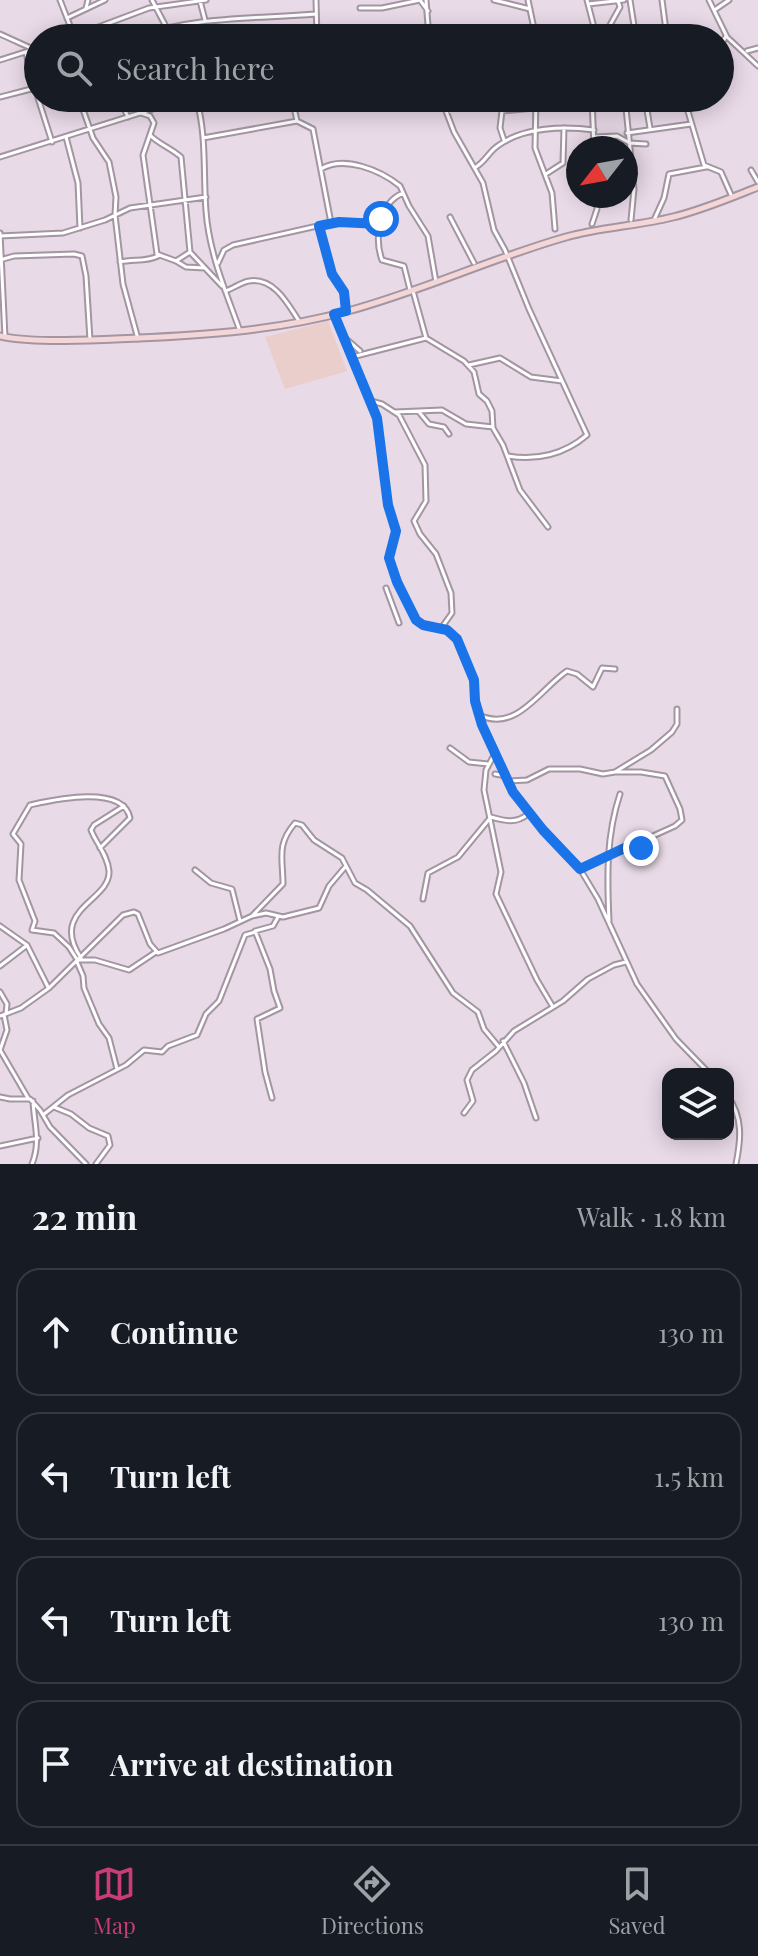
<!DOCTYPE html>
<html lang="en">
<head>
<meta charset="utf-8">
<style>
  body { margin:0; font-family:"Playfair Display",serif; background:#20242c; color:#f1f3f6 }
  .controls { position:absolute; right:24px; bottom:24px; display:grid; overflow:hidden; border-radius:16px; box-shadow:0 4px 20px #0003 }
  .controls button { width:72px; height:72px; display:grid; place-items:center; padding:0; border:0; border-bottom:2px solid #363941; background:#171b24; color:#f1f3f6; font:40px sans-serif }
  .compass { position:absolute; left:566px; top:136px; width:72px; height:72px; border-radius:50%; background:#171b24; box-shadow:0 4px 20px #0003; rotate:239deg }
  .stop { position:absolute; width:24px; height:24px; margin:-18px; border:6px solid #1a73e8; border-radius:50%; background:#fff }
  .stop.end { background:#1a73e8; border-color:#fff; box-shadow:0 2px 8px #0008 }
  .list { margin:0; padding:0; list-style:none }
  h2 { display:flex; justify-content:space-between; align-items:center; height:104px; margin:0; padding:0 32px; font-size:34px }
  h2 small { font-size:26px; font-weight:400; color:#9ea1a6 }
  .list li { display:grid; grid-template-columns:52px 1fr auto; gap:24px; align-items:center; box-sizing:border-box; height:128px; margin:0 16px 16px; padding:0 16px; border:2px solid #363941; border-radius:24px }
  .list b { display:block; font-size:30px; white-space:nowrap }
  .list em { font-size:26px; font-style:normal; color:#9ea1a6 }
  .icon { flex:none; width:44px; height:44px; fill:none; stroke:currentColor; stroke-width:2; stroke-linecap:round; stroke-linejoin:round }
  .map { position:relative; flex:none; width:758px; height:1164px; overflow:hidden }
  .search { position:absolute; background:#171b24; box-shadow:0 4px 20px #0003; left:24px; right:24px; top:24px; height:88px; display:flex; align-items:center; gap:20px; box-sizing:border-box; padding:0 28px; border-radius:44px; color:#9ea1a6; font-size:30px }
  .sheet { height:680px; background:#171b24 }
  nav { display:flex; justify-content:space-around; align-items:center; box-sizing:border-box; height:112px; border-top:2px solid #363941; background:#171b24; font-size:22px; color:#9ea1a6 }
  nav a { display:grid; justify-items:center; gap:4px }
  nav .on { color:#c83d73 }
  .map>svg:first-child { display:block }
  .education { fill:#e9cecb }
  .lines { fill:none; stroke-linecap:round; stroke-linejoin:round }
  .minor-casing { stroke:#a396a2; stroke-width:7 }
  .secondary-casing { stroke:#a396a2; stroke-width:9 }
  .minor { stroke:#fff; stroke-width:3 }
  .secondary { stroke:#f4d6d6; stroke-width:5 }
  .route { stroke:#1a73e8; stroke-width:10 }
</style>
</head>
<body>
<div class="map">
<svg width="758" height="1164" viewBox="0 0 758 1164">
  <rect width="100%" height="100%" fill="#e8dae7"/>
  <!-- education -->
  <path class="education" d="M328,321l19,50 -62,18 -20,-52z"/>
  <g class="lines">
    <!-- minor casing -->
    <g class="minor-casing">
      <path id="minor" d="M60,0l14,36
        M152,0l20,38
        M316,0l1,38
        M426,0l3,38
        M494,0l36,9
        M528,0l8,38
        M587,0l9,35
        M630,0l5,32
        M662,0l5,38
        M709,0l18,37 31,29
        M200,1l5,19
        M588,4l36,-4
        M86,8l2,-8
        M360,8h22l38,-8 8,11
        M716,9l13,-9
        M67,18l38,-18
        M535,29c44,8 87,6 131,-2
        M0,34l33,15
        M605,34l15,-27 -2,-6
        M69,38l80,-30 57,-8
        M133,38c58,-22 122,-19 183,-24
        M417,38l12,-1
        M720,47l6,-11
        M747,51l11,-3
        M26,53l12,44
        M0,60l38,-12
        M0,97l35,-9
        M38,98l14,44
        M79,98l14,40 16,24 7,35 -1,18 8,69 15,55
        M119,98l9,19
        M196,98c11,36 7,76 10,113 3,42 20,81 34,120
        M292,98l5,23 16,8 18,94
        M441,98l13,34 29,51 11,47 11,20 24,59 58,126c-22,19 -50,26 -79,21
        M536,98l-1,50 17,45 3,36
        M592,98l2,50
        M625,98l9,91 -3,31
        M645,98l5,30
        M684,98l20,67 17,7 11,25
        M446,110l29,-12
        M141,113l9,3 4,7 -11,32 14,99 19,7 14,-9 32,34
        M627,133l64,-9
        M150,135c7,8 21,13 31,22l9,95
        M66,137l12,46 2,45
        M594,137l23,-1 11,6
        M203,138l94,-17
        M504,140l-4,-12 2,-17 33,-3
        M629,143l17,1
        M0,157l188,-59
        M476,167c10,-6 13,-16 23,-22 25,-18 65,-19 95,-15
        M321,169c23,-14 59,1 79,17l9,20 19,30 8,46
        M751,170l7,12
        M546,174l17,-11 1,-35
        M403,193c-24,10 -29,45 -21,67l22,6 6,24
        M450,217l24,46
        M654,220l10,-22 5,-24 37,-7
        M592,224l5,-15v-13
        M319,226l12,46 13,20 2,19
        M0,233l5,104
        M0,236l63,-3 42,-13 25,-12 76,-11
        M0,260l14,-4 60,-2 8,2 4,20 4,64
        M176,261l10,6 19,1
        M120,262c13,-3 26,0 38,-6
        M218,263l6,-13 9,-5 102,-23 45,2
        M225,291c8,-2 16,-9 24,-10 25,-4 39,23 50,40
        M413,291l13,47 38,23 10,11 5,22 8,7 5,10 1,17 10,17 17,45 28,37
        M335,316l42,102 11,87 8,26 -7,27 20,49 7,13 7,5 24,5 10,9 17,41 1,21 7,24 31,67 30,38 37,39 18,30 39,85 39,55 34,35
        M345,338l15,13
        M352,357l74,-19
        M469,365l31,-7 31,19 31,4
        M371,401l11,3 17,11 26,50 1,36 -12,20 6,13 16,20 15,39 1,20 -10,14
        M395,412l47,-2 24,14 27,3
        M419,412l10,12 15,3 5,7
        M386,588l13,35
        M479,715c38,18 61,-26 88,-44l10,3 16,13 9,-19 13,1
        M450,748l19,14 19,2
        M494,755l-8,15 -2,20 17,82 -5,22 41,86 16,27
        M495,774l11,2
        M508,781l19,-1 22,-11h31l23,5 12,-2 36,-22 21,-18 5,-8v-15
        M633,844l12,8 5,6
        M580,869l95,-43 7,-6 -2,-11 -15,-33 -24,-4h-26
        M195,870l16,13 21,6 8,32
        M423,899l5,-26 30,-16 33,-40c14,4 25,7 37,-3
        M252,916l14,-3 17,4 36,-9 10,-22 17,-20
        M609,921c-2,-44 -3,-85 11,-127
        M0,926l27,19 21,42
        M81,958c-33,-49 30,-57 28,-87 -1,-15 -13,-28 -18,-41l3,-5 30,-19
        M80,960h15l34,10 27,-18
        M78,961l-9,-14 -15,-14 -22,-3 3,-9 -16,-41 2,-36 -8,-10 17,-29c23,-5 93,-21 100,13l-30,30
        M77,962l6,14 1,12 15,36 10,14 8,31
        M0,966l26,-20
        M0,992l7,12 -1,10
        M4,1015l3,15 -7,20 28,48
        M0,1016l21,-8 28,-20 74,-73 11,-3 4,2 12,30 8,9 66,-24 28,-13 31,-32c0,-25 -7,-39 12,-61l7,2 12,15 28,18 13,25 12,7 43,36 43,67 25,19 6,17 15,18
        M503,1041l21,42 12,35
        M728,1096c15,22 13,43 8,68
        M0,1097l10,2h20l10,11 10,17 36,37
        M272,1098l-7,-26 -8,-53 23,-11 -6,-17 -4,-22 -15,-38 18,-5 5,-9
        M54,1107l17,7 18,14 19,8 2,9 -14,19
        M464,1113l9,-12 -6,-21 5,-10 24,-19 18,-20 49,-30 25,-22 26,-14 12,-3
        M43,1115l25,-20 58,-30 18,-15 18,2 6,-6 29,-11 9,-21 13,-13 26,-66 10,-3
        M0,1146l38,-8
        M32,1164c9,-22 2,-40 1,-63"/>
    </g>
    <!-- secondary casing -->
    <g class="secondary-casing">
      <path id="secondary" d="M0,336c29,7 84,4 115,3 78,-3 157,-7 233,-28 74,-20 144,-53 218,-74 35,-10 71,-11 107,-20 29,-7 57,-19 85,-30"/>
    </g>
    <!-- minor -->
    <use href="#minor" class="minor"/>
    <!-- secondary -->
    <use href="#secondary" class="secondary"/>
  </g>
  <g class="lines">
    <!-- route -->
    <path class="route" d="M381,219l-1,5 -41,-2 -20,4 13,48 12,18 2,19 -12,3 43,104 11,87 8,26 -7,27 8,24 19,38 7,5 24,5 10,9 17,41 1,21 7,24 31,67 30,38 37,39 53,-25 8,4"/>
  </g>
</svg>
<div class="controls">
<button><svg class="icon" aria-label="layers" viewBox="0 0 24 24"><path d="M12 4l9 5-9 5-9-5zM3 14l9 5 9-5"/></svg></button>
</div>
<svg class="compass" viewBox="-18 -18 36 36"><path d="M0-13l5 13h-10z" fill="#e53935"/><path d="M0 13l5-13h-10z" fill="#9ea1a6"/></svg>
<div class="stop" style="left:381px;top:219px"></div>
<div class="stop end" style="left:641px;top:848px"></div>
<div class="search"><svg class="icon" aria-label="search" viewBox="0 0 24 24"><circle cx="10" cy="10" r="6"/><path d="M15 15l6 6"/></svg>Search here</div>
</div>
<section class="sheet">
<h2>22 min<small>Walk · 1.8 km</small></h2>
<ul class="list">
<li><svg class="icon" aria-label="ahead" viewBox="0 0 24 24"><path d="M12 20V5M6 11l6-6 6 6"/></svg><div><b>Continue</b></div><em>130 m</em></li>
<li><svg class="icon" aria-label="left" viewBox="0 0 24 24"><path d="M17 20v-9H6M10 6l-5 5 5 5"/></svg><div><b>Turn left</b></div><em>1.5 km</em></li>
<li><svg class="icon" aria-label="left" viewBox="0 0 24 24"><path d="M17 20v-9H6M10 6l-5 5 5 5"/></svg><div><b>Turn left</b></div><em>130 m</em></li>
<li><svg class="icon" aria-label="arrive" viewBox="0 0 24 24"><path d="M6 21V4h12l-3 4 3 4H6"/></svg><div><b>Arrive at destination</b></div></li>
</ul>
</section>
<nav>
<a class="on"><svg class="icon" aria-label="map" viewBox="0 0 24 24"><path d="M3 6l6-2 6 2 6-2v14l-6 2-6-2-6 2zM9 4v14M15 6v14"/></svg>Map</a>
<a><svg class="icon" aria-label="directions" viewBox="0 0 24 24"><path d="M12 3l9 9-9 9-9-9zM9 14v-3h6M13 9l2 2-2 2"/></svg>Directions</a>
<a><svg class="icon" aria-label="saved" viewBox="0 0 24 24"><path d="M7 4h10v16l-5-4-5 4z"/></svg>Saved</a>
</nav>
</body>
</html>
